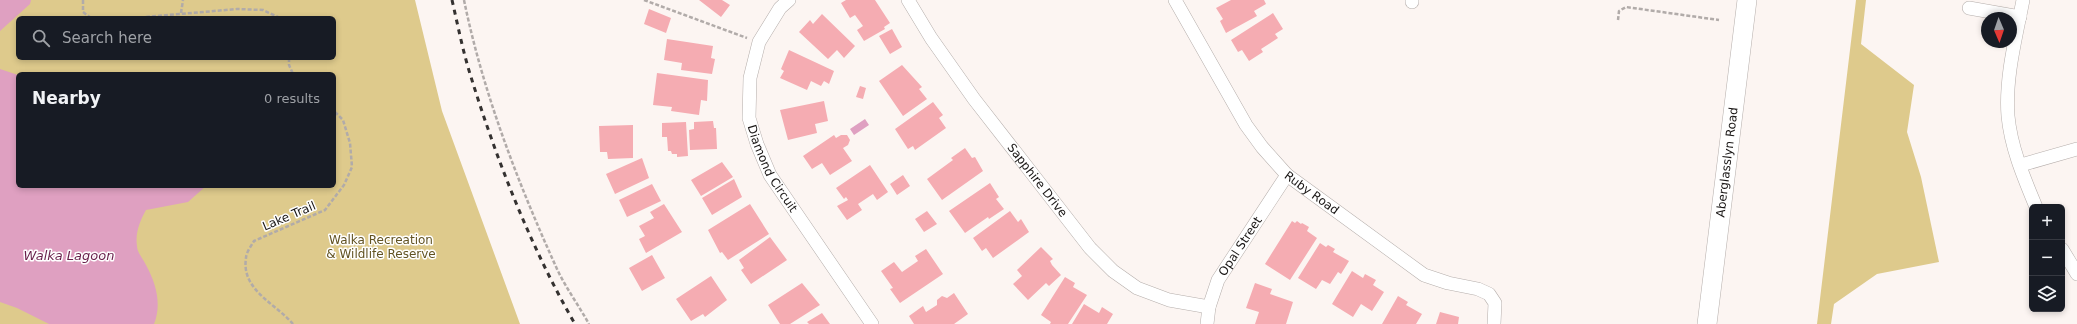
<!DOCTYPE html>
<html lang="en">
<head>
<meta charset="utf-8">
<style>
  body { margin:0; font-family:"DejaVu Sans",sans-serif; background:#20242c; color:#f1f3f6 }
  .controls { position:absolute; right:12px; bottom:12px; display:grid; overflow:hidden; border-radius:6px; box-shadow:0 2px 6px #0003 }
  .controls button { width:36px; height:36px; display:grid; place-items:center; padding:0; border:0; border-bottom:1px solid #363941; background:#171b24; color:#f1f3f6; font:20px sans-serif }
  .compass { position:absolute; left:1981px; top:12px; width:36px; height:36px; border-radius:50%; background:#171b24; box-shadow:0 2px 6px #0003; rotate:178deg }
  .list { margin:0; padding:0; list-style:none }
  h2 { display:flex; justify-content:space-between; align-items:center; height:52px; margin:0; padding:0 16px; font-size:17px }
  h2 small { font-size:13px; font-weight:400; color:#9ea1a6 }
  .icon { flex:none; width:22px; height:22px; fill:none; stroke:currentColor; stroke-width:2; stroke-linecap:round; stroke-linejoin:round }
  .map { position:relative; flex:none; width:2077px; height:324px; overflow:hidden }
  .search { position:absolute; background:#171b24; box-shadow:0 2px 6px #0003; left:16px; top:16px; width:320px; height:44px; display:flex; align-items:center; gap:10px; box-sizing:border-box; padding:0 14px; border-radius:6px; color:#9ea1a6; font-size:15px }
  .panel { position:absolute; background:#171b24; box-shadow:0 2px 6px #0003; left:16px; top:72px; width:320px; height:116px; border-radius:6px }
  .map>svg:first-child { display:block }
  .green { fill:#deca8c; fill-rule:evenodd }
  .water { fill:#dfa0c1 }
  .building { fill:#f5acb2 }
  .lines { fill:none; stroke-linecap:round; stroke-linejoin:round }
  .street-casing { stroke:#b5aeab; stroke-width:14 }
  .secondary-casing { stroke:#b5aeab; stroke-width:20 }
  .path { stroke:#b1aba9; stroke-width:2.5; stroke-dasharray:4 2; stroke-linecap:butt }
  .street { stroke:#fff; stroke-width:13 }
  .secondary { stroke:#fff; stroke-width:19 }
  .rail { stroke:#343130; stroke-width:3; stroke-dasharray:5 5; stroke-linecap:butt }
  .labels { text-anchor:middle; stroke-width:3; stroke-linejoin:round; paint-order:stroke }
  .street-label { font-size:12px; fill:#191615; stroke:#fff }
  .park-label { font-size:12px; fill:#625322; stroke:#fff }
  .water-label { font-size:13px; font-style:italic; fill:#681f4b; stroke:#fff }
</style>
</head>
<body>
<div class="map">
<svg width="2077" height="324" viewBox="0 0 2077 324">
  <rect width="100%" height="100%" fill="#fcf5f2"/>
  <!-- green -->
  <path class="green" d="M0,0h415l27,111 78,213h-520zM18,18h316v40h-316zM18,74h316v112h-316z
    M1856,0h10l-5,44 53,41 -7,47 14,45 18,85 -62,12 -43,30 -3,20h-14z"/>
  <!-- water -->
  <path class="water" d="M0,0h31l-1,4 -30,27z
    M0,69l18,6v111h188l-18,16 -42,8c-6,11 -11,23 -9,36 0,6 6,13 9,19 10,18 16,39 8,59h-105l-32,-16 -17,-6z
    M865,119l4,6 -15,10 -4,-6z"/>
  <!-- building -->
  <path class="building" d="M699,0h23l8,5 -9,12z
    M846,0h29l15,23 -6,4 1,2 -21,12 -7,-11 6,-4 -8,-11 -5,3 -9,-15z
    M1231,0h33l2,4 -12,7 3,5 -31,17 -6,-12 3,-2 -7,-11z
    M649,9l22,9 -5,15 -22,-9z
    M1273,13l10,16 -8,5 3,4 -17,11 2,3 -14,9 -7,-11 -4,2 -7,-12z
    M822,14l33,32 -11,12 -7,-8 -9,9 -29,-27 11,-12 3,4z
    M892,29l10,18 -12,7 -11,-18z
    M667,39l46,7 -2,12 4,1 -3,15 -31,-4 1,-7 -18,-3z
    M789,50l45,21 -5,13 -5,-3 -3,5 -10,-5 -4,9 -27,-12 4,-7 -3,-2z
    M902,65l20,22 -3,2 8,10 -24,17 -24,-35z
    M657,73l51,7 -1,21 -6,-1 -2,15 -28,-4 1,-4 -19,-2z
    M860,86l6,2 -3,11 -7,-2z
    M824,101l4,20 -13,3 2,9 -29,7 -8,-30z
    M933,102l10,13 -4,3 7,10 -31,22 -2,-4 -5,3 -13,-20z
    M713,121l1,7h2l1,21 -27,1 -1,-20 5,-1v-7z
    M686,122l2,34 -11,1v-3h-5l-1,-3h-3l-1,-14h-5v-14z
    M633,125v33l-25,1 -1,-7h-7l-1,-26z
    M834,135l2,3 5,-3h6l3,5 -2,5 -5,3 9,13 -22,14 -8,-12 -10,6 -9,-13z
    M965,148l7,10 3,-1 8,14 -41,29 -15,-21 26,-19 -2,-2z
    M642,158l7,20 -34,16 -9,-20z
    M722,162l11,15 -32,19 -10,-16z
    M870,165l18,27 -11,8 -4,-6 -15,10 4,6 -15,10 -10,-14 11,-6 -2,-3 -2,2 -8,-11z
    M903,175l7,11 -13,9 -7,-11z
    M734,179l8,18 -30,18 -10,-17z
    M990,183l9,14 -3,2 8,10 -15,10 -1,-2 -23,16 -16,-22z
    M652,184l9,17 -34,16 -8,-17z
    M664,204l18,28 -36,21 -7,-14 6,-3 -6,-10 15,-8 -4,-6z
    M750,204l19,30 -41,26 -6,-8 -2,1 -12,-23z
    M927,211l10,13 -13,8 -9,-13z
    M1010,211l8,11 3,-3 8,13 -36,26 -7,-10 -4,3 -9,-13z
    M1292,221l3,2 2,-2 4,3 1,-1 7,4 -2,4 10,7 -27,42 -25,-16z
    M770,237l17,23 -36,24 -10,-14 3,-2 -5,-8z
    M1320,243l6,4 2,-2 7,4 -2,3 16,9 -8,13 -3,-2 -8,12 -8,-4 -6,9 -18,-11z
    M1041,247l12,12 -3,2 2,4 9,10 -12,11 -3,-3 -18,17 -15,-16 9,-8 -5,-6z
    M926,249l17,25 -43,29 -10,-14 3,-1 -12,-17 13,-9 8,10 16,-11 -3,-5z
    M652,255l13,23 -23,13 -13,-23z
    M1352,271l11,7 2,-4 11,6 -3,5 11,7 -12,19 -11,-7 -8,13 -21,-13z
    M711,276l16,24 -22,17 -2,-3 -12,7 -15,-22z
    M1065,277l10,6 -2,4 14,8 -19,29h-18l1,-2 -10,-7z
    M802,283l18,22 -30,19h-10l-12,-19z
    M1255,283l17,6 -2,5 23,8 -7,22h-31l4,-12 -13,-4z
    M954,293l14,21 -14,10h-40l-5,-8 14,-10 3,6 11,-7v-5l5,-4 5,2z
    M1398,296l10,6 -2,3 16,9 -6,10h-34z
    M1084,304l15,9 3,-6 11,7 -6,10h-35z
    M1440,312l19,5 -1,7h-22z
    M822,313l8,11h-21l-2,-2z"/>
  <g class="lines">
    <!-- street casing -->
    <g class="street-casing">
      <g id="street">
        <path id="s1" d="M789,0l-9,8 -21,34 -9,36 -1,40 8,26 13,31 102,149"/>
        <path id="s2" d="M908,0l23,38 43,61 116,149 23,23 24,17 32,12 40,7"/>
        <path id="s3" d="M1175,0l71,125 16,22 25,28 137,100 24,8 30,6 11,5 6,9 -1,21"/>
        <path d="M1412,0v2"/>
        <path d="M2023,0c-7,37 -18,78 -15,116 3,32 16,62 28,91"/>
        <path d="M1969,8l51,9"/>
        <path d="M2021,165l56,-16"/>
        <path d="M2062,249l15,25"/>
        <path id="s4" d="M1207,324l2,-17 9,-27 69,-105"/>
      </g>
    </g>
    <!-- secondary casing -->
    <g class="secondary-casing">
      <g id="secondary">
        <path id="s5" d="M1707,324l40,-324"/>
      </g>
    </g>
    <!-- path -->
    <path class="path" d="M83,0v12l8,6
      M464,0c19,93 54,183 93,269 9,19 22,37 32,55
      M644,0l103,38
      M181,13l2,-13
      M134,18l103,-9 26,1 17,8
      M1618,20l1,-9 7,-4 93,13
      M289,58v7l4,9
      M293,324c-18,-21 -52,-34 -47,-66 0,-5 5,-12 8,-17l71,-31 19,-25 8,-18 -2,-24 -7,-23 -9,-9"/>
    <!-- street -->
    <use href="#street" class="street"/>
    <!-- secondary -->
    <use href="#secondary" class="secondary"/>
    <!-- rail -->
    <path class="rail" d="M452,0c6,26 11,52 19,77 26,84 60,171 104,247"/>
  </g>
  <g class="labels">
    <!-- street labels -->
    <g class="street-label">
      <text dy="4" stroke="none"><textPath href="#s5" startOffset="163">Aberglasslyn Road</textPath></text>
      <text dy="4" stroke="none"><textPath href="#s1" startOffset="185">Diamond Circuit</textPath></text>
      <text dy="4" stroke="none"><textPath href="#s2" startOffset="222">Sapphire Drive</textPath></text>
      <text dy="4" stroke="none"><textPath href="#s3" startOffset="239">Ruby Road</textPath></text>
      <text transform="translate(289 216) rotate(-23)" y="4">Lake Trail</text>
      <text dy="4" stroke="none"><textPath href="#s4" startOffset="86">Opal Street</textPath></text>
    </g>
    <!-- park labels -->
    <g class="park-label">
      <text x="381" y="244">Walka Recreation<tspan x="381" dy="14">&amp; Wildlife Reserve</tspan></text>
    </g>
    <!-- water labels -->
    <g class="water-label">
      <text x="69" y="260">Walka Lagoon</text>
    </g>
  </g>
</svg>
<div class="controls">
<button>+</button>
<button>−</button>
<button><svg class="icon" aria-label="layers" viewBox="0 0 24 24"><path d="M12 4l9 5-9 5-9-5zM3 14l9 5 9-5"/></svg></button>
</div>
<svg class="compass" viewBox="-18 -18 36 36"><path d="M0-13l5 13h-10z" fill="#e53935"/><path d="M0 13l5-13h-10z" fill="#9ea1a6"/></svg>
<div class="search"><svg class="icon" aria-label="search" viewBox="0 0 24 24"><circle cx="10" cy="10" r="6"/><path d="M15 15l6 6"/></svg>Search here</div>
<section class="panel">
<h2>Nearby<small>0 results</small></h2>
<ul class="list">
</ul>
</section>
</div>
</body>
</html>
